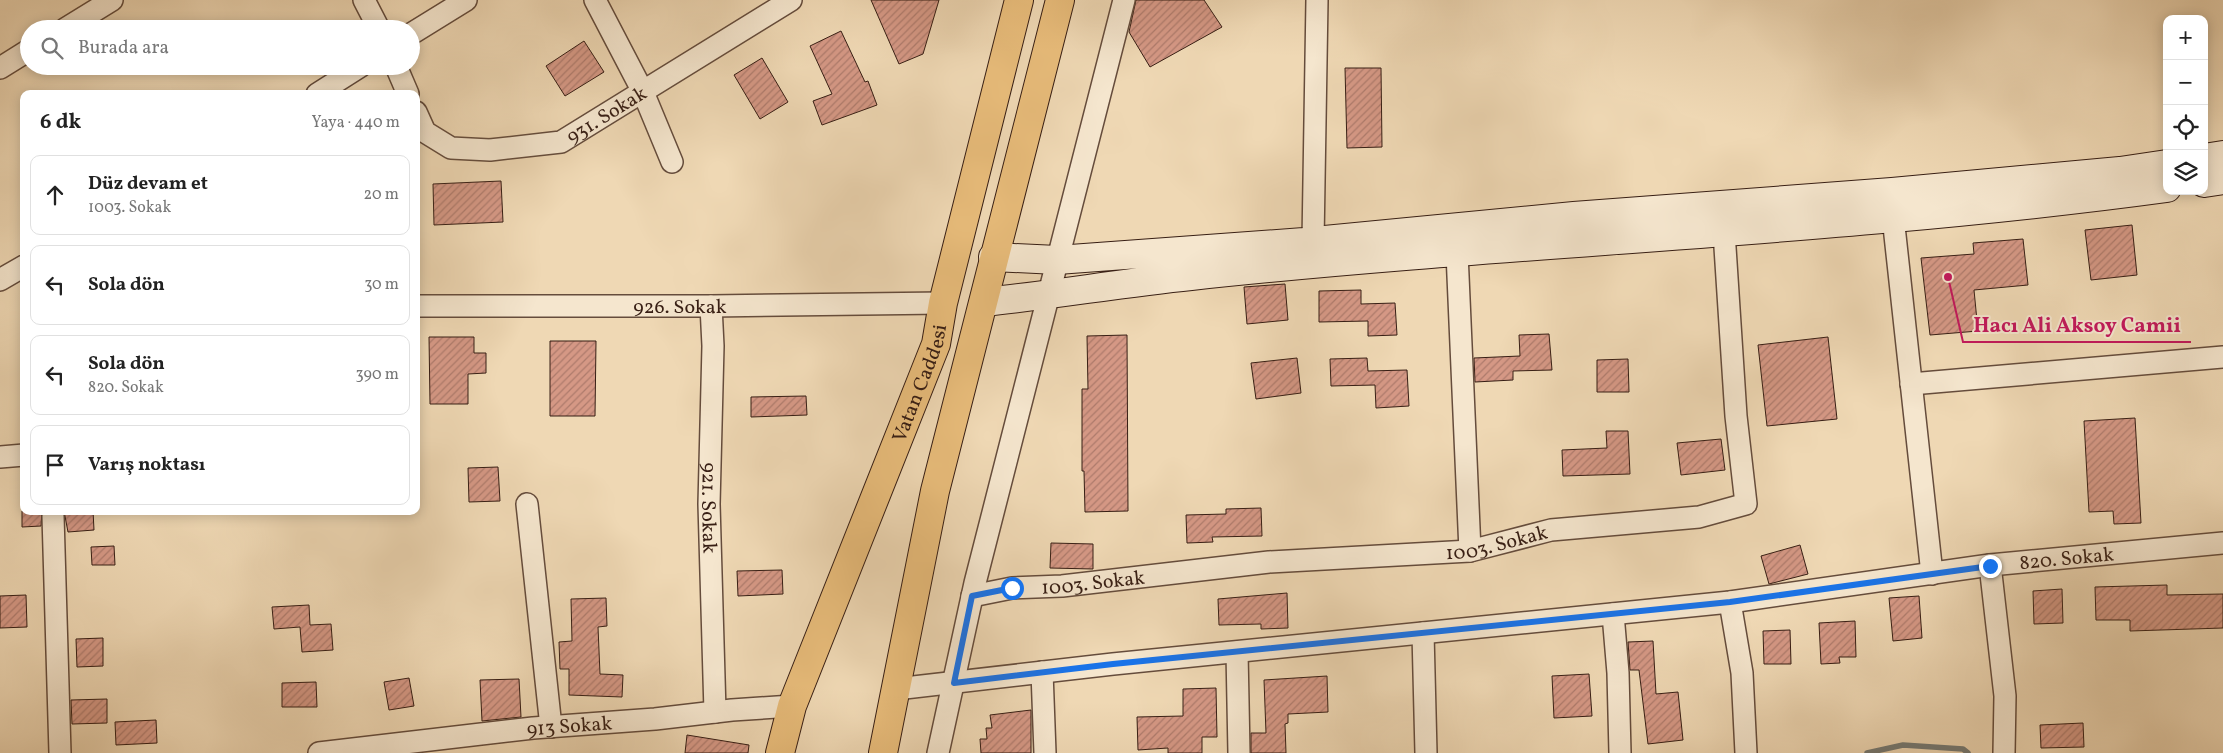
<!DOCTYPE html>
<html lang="tr">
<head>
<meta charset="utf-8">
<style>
  body { margin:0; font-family:Vollkorn,serif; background:#f6f6f6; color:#222 }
  .controls { position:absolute; right:15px; top:15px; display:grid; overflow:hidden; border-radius:10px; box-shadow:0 2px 12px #0003 }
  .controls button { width:45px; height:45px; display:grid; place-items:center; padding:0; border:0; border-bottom:1px solid #e0e0e0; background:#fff; color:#222; font:25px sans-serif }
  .stop { position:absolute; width:15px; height:15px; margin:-11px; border:4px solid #1a73e8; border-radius:50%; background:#fff }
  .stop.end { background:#1a73e8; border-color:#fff; box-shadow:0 1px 5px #0008 }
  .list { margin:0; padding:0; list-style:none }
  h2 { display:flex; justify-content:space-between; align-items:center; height:65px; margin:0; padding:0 20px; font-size:21px }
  h2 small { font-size:16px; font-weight:400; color:#767676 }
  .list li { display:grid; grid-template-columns:32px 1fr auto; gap:15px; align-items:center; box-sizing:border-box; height:80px; margin:0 10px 10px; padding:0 10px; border:1px solid #e0e0e0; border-radius:10px }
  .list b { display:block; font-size:19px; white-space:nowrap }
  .list p { margin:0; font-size:16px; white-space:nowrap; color:#767676 }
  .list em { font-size:16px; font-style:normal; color:#767676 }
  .icon { flex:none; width:28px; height:28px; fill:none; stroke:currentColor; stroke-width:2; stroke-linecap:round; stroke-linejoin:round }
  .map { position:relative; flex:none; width:2223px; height:753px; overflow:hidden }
  .search { position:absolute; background:#fff; box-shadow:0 2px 12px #0003; left:20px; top:20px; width:400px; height:55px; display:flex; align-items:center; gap:12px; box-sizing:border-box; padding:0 18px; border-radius:28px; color:#767676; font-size:19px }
  .panel { position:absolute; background:#fff; box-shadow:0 2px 12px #0003; left:20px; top:90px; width:400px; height:425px; border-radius:10px }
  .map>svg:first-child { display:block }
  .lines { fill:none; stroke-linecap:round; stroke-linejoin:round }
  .stream { stroke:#747a75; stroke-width:5.5 }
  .building { fill:url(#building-hatch); stroke:#371e14 }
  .street-casing { stroke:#654c3c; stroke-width:24 }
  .secondary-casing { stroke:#371e14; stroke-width:30 }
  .highway-casing { stroke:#371e14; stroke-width:30 }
  .street { stroke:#f5e6ce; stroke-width:21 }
  .secondary { stroke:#f5e6ce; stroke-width:28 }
  .highway { stroke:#e8bc7a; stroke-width:28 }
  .route { stroke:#1a73e8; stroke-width:6 }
  .labels { text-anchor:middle; stroke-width:4; stroke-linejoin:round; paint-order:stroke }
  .street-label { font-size:20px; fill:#371e14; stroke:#f5e6ce }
  .leader { fill:none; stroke:#c2185b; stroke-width:2 }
  .callout-dot { fill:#c2185b; stroke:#f5e6ce; stroke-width:2 }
  .callout-label { font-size:21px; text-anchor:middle; font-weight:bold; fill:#c2185b; stroke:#f5e6ce; stroke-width:4; stroke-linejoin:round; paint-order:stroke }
</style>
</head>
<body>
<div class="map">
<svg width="2223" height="753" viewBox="0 0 2223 753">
  <defs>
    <pattern id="building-hatch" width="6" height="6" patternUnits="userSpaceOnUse" patternTransform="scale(1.25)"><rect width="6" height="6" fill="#d59885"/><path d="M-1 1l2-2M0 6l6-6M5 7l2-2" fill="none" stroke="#ae7b6c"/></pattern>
  </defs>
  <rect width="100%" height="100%" fill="#efd8b4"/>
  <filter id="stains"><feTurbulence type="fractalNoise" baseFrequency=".004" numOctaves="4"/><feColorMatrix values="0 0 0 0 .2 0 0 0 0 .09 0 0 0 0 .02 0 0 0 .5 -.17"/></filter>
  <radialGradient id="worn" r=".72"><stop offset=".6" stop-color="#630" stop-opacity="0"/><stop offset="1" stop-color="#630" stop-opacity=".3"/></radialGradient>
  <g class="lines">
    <!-- stream -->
    <path class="stream" d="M1867,753l36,-8 60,4 5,4"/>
  </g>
  <!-- building -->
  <path class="building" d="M871,0h68l-16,54 -24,10z
    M1136,0h68l18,27 -72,40 -21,-35z
    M841,31l24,51 3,-1 9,24 -55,20 -9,-24 19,-7 -22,-48z
    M584,41l20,31 -39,24 -19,-30z
    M762,58l26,44 -28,17 -26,-44z
    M1345,68h36l1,79 -35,1z
    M501,181l2,41 -69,3 -1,-41z
    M2132,225l5,50 -46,5 -6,-50z
    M2023,239l5,46 -54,5 4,41 -48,4 -9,-77 53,-4 -1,-11z
    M1285,284l3,36 -41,4 -3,-37z
    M1361,290v14l34,-1 2,32 -29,1v-15l-49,1v-31z
    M1549,334l3,36 -39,1v9l-38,2 -1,-24 46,-2 -1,-21z
    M1127,335l1,176 -43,1 -1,-41h-2v-82h6l-1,-53z
    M429,337h45v16h12v20l-18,1v30h-38z
    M1828,337l9,82 -70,7 -9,-81z
    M550,341h46l-1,75h-45z
    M1297,358l4,35 -45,6 -5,-36z
    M1367,358l1,13 39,-1 2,36 -33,2 -1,-23 -44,1 -1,-27z
    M1628,359l1,33h-32v-32z
    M806,396l1,19 -56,2v-20z
    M2135,418l6,105 -27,1 -1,-13 -24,1 -5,-91z
    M1606,431h22l2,43 -67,2 -1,-26 45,-2z
    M1721,439l4,31 -44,5 -4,-32z
    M498,467l2,34 -31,1 -1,-34z
    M1261,508l1,28 -50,1 1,5 -26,1 -1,-28 40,-1v-5z
    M22,511h20l-1,15 -19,1z
    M64,511h29l1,19 -26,2z
    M1051,543l42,1v25l-43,-1z
    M1800,545l8,29 -39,10 -8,-28z
    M114,546l1,19h-23l-1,-18z
    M782,570l1,24 -45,2 -1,-25z
    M2167,585v10l56,-1v34l-93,3v-11h-34l-1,-33z
    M2062,589l1,34 -29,1 -1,-33z
    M1287,593l1,35 -27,1v-5l-42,1 -1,-26z
    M26,595l1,32 -27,1v-32z
    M1919,596l3,42 -29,3 -4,-43z
    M606,598l1,28 -9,1 2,47 23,1 -1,22 -53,-2v-26h-9l-1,-27 13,-1 -1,-42z
    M309,605l1,20 21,-1 2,26 -31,2 -2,-25 -26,2 -2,-22z
    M1855,621l1,36h-17l1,6 -19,1 -2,-41z
    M1790,630l1,34h-27l-1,-33z
    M103,638v28l-26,1 -1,-28z
    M1653,641l3,53 22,-2 5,48 -35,4 -9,-74h-9l-2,-28z
    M1589,674l3,42 -38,2 -2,-42z
    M1327,676l1,36 -40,2v9l-3,1 1,29h-35v-20h15l-2,-53z
    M409,678l5,28 -25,4 -5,-28z
    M519,679l2,38 -39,4 -2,-41z
    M316,682l1,25h-35v-24z
    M1216,688l1,49h-15v16h-34v-5l-30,2 -1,-33 46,-1v-27z
    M107,699v24l-35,1 -1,-24z
    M1031,710v43h-50l-1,-14h7l-1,-11h6l-2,-13z
    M156,720l1,23 -41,2 -1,-23z
    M2083,723l1,24 -43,1 -1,-23z
    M687,735l62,10 -1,8h-63z"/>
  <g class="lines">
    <!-- street casing -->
    <g class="street-casing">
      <g id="street">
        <path d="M364,0l15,29"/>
        <path d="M595,0l48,92 29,70"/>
        <path d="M65,29l47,-29"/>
        <path d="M411,34l55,-34"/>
        <path d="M396,66l12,28"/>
        <path d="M0,68l29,-18"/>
        <path d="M317,94l44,-28"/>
        <path id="s1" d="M416,112l9,20 26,16 39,2 71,-8 230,-142"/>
        <path d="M1893,217l39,357"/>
        <path d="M1313,241l4,-241"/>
        <path d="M1457,253l13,298"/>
        <path d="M0,280l24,-14"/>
        <path id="s2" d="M416,306h295l232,-3"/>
        <path id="s3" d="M711,306l2,40 -4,158 6,208"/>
        <path d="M1911,384l312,-27"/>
        <path d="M0,457l24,-2"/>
        <path d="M527,504l24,223"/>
        <path d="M53,516l7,237"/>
        <path d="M1990,565l15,131 -1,57"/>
        <path id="s4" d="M972,596l40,-8 50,-2 207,-24 201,-11 81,-21 148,-13 47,-13 -10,-88 -12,-184"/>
        <path d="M1730,602l12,71 4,80"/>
        <path d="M1613,614l5,59 2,80"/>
        <path d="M1423,633l3,120"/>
        <path d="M1237,652l2,101"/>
        <path d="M1042,672l3,81"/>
        <path id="s5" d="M896,689l217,-25 617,-62 260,-37 233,-22"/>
        <path id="s6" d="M319,753l214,-25 122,-9 77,-9 60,-4"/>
        <path d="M938,753l37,-170 149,-583"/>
      </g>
    </g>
    <!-- secondary casing -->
    <g class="secondary-casing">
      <path id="secondary" d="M2204,158l19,-3
        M2204,183l19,-3
        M993,257l64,3 247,-18 270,-26 318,-24 228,-21 47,-7
        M984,302c69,-7 138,-19 207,-26 325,-35 652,-44 976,-88"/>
    </g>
    <!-- highway casing -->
    <g class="highway-casing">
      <g id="highway">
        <path id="s7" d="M780,753l12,-47 144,-362 7,-41 76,-303"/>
        <path d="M883,753l52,-262 125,-491"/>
      </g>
    </g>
    <!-- street -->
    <use href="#street" class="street"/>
    <!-- secondary -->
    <use href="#secondary" class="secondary"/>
    <!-- highway -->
    <use href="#highway" class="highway"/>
  </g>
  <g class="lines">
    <!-- route -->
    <path class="route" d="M1012,588l-40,8 -18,87 159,-19 617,-62 260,-36"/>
  </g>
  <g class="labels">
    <!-- street labels -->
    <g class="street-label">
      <text dy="7" stroke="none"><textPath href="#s1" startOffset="216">931. Sokak</textPath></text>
      <text dy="7" stroke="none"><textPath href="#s2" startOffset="264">926. Sokak</textPath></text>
      <text dy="7" stroke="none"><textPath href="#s7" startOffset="396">Vatan Caddesi</textPath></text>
      <text dy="7" stroke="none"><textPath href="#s3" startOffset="202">921. Sokak</textPath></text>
      <text dy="7" stroke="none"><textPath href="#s4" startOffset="528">1003. Sokak</textPath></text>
      <text dy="7" stroke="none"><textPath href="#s5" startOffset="1178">820. Sokak</textPath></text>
      <text dy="7" stroke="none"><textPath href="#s4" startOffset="122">1003. Sokak</textPath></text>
      <text dy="7" stroke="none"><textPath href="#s6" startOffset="252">913 Sokak</textPath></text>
    </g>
  </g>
  <!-- callouts -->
  <path class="leader" d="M1948 277L1963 342H2191"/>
  <circle class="callout-dot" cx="1948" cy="277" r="5"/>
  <g class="callout-label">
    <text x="2077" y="332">Hacı Ali Aksoy Camii</text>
  </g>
  <rect width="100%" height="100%" filter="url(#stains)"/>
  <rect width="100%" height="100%" fill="url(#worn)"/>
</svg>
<div class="controls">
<button>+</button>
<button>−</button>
<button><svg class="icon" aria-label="locate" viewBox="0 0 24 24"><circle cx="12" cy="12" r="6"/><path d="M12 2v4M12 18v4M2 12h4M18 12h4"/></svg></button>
<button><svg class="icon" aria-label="layers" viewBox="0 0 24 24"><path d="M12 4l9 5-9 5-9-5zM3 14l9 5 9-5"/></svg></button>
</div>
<div class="stop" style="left:1012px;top:588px"></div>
<div class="stop end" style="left:1990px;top:566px"></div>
<div class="search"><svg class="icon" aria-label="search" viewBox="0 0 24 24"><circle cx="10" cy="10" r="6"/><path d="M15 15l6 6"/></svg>Burada ara</div>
<section class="panel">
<h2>6 dk<small>Yaya · 440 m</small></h2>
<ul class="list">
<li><svg class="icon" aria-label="ahead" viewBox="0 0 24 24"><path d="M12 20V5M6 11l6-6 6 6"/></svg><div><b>Düz devam et</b><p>1003. Sokak</p></div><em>20 m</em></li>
<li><svg class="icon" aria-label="left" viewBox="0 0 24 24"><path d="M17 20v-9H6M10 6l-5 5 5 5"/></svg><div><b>Sola dön</b></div><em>30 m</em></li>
<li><svg class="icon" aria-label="left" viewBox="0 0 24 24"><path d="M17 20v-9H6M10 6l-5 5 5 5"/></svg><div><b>Sola dön</b><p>820. Sokak</p></div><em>390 m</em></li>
<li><svg class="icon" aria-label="arrive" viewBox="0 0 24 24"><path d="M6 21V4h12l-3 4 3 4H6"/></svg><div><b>Varış noktası</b></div></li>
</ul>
</section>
</div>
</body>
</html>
